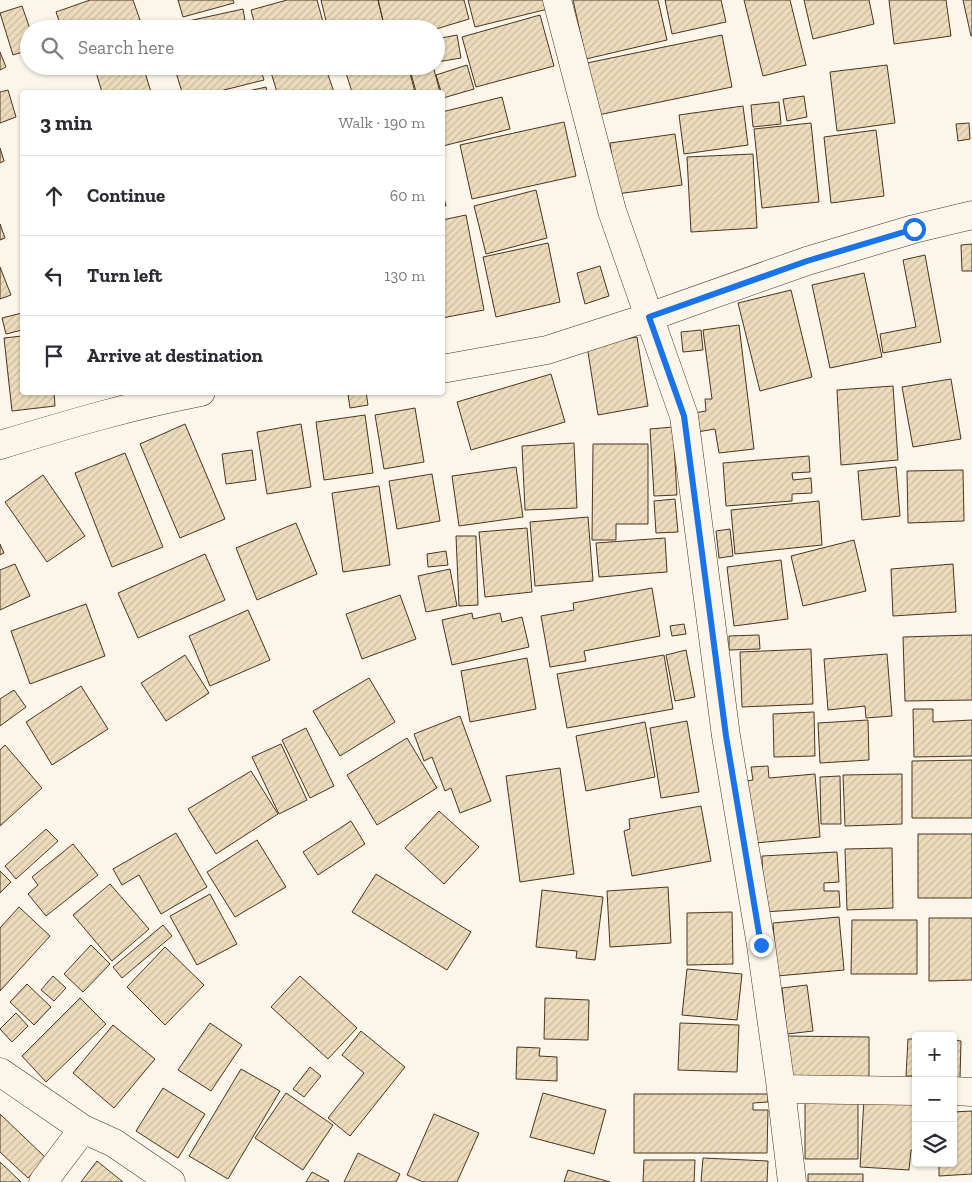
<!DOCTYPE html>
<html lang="en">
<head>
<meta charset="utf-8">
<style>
  body { margin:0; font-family:"Zilla Slab",serif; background:#f7f7f7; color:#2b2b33 }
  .controls { position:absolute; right:15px; bottom:15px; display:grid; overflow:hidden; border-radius:5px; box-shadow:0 1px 4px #0004 }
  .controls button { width:45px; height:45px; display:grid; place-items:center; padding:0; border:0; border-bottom:1px solid #e1e1e2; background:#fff; color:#2b2b33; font:25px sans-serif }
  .stop { position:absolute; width:15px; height:15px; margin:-11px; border:4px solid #1a73e8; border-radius:50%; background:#fff }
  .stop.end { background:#1a73e8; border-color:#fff; box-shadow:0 1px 5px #0008 }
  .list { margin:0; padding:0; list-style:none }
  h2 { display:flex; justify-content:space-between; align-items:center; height:65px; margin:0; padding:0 20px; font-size:21px }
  h2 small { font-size:16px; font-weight:400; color:#7c7c81 }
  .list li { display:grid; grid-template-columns:32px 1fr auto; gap:15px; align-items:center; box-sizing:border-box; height:80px; padding:0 20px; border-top:1px solid #e1e1e2 }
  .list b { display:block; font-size:19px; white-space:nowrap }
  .list em { font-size:16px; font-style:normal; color:#7c7c81 }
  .icon { flex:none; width:28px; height:28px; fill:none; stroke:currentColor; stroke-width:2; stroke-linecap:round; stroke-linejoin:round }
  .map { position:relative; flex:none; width:972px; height:1182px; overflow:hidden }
  .search { position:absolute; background:#fff; box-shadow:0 1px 4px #0004; left:20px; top:20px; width:425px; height:55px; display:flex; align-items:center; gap:12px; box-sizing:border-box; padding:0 18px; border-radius:28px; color:#7c7c81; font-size:19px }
  .panel { position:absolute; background:#fff; box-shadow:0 1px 4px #0004; left:20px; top:90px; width:425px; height:305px; border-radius:5px }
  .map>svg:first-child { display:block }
  .building { fill:url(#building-hatch); stroke:#4a3520 }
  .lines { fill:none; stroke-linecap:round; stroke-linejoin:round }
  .street-casing { stroke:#4a3520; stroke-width:29 }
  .secondary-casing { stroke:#4a3520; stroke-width:29 }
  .street { stroke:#fbf6e9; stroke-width:28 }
  .secondary { stroke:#fbf6e9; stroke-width:28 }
  .route { stroke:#1a73e8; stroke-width:6 }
</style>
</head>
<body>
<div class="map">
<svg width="972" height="1182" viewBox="0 0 972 1182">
  <defs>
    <pattern id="building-hatch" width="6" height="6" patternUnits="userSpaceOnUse" patternTransform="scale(1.25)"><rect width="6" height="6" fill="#ecdcbc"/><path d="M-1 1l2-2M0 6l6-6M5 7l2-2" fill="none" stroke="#ccbda1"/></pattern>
  </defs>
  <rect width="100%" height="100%" fill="#fbf6e9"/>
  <!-- building -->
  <path class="building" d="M90,0h43l7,20 -24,9h-54l-6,-17z
    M178,0h55l1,3 -51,14z
    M287,0h30l8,29h-69l-5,-19z
    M321,0h57l7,29h-57z
    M378,0h86l5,19 -33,10h-51z
    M468,0h77l3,9 -73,18z
    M573,0h85l9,40 -81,19z
    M665,0h56l5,22 -54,12z
    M744,0h46l16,65 -43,11z
    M804,0h65l5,24 -61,15z
    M889,0h57l5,36 -57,8z
    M963,0h9v36h-1z
    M22,6l8,23h-1v21l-16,5 -13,-42z
    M243,9l3,17 -12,3h-63l-1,-4z
    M540,15l14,51 -78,21 -14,-50z
    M457,35l4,23 -24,4 -1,-23z
    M722,35l10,52 -134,28 -11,-52z
    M0,52l6,15 -6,3z
    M467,65l7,24 -31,9 -7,-23z
    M887,65l8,58 -58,8 -7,-59z
    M94,66h49l8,26h-49z
    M174,66h86l4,14 -48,12h-34z
    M269,66h56l9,26h-57z
    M371,66h37l7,26h-63l-6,-19z
    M409,66h24l7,26h-24z
    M266,87l1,5h-23z
    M8,90l8,27 -16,6v-31z
    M804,96l3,21 -20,4 -4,-22z
    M502,97l8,32 -67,17 -1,-34z
    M779,102l2,22 -28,3 -2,-22z
    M743,106l5,39 -64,9 -5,-39z
    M564,122l12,54 -104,23 -12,-54z
    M811,123l8,79 -57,6 -8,-79z
    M969,123l1,16 -12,2 -2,-17z
    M876,130l8,66 -53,7 -7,-66z
    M675,134l7,51 -65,9 -7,-51z
    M0,148l4,13 -4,2z
    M753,154l4,74 -66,4 -4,-75z
    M442,190l4,16h-4z
    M536,190l11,48 -61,16 -12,-48z
    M466,215l18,95 -42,8v-98z
    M0,224l5,14 -5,2z
    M548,243l12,59 -64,15 -13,-60z
    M972,244v27h-10l-1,-26z
    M925,255l16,87 -58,11 -3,-19 36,-7 -13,-67z
    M600,266l9,30 -24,8 -8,-31z
    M0,267l11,28 -11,4z
    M864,273l18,84 -52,11 -18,-83z
    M791,290l21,87 -52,14 -22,-88z
    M22,313v17l-16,4 -4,-16z
    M739,325l15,124 -35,4 -4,-24 -18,3 -3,-19 12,-2 -1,-12h7l-9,-69z
    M701,330l2,20 -20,2 -2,-20z
    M22,336v56h32l1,14 -43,5 -8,-73z
    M637,337l11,69 -50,9 -11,-69z
    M551,374l14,48 -94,28 -14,-48z
    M951,379l10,60 -48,8 -11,-60z
    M893,386l5,74 -57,5 -4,-75z
    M366,392l2,13 -18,3 -2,-13z
    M415,408l9,54 -40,7 -9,-54z
    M365,415l8,58 -49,7 -8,-58z
    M185,424l40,95 -45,19 -40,-94z
    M301,424l10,63 -44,7 -10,-62z
    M673,427l4,68 -23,1 -4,-67z
    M574,443l3,65 -52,2 -3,-64z
    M593,444h55v80h-32v16h-24z
    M252,450l4,30 -30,4 -4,-30z
    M125,453l38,94 -51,20 -37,-94z
    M809,456l1,16 -18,1 1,7 18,-2 1,15 -20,1v7l-66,5 -3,-43z
    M516,467l7,50 -64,9 -7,-50z
    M896,467l4,49 -38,4 -4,-49z
    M963,470l1,51 -56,2 -1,-52z
    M432,474l8,47 -43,8 -8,-48z
    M43,475l42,61 -38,26 -42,-60z
    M379,486l11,79 -47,7 -11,-79z
    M675,499l3,33 -22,1 -2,-32z
    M819,501l3,44 -87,9 -4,-44z
    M588,517l5,64 -58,5 -5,-64z
    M296,523l21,51 -60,26 -21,-52z
    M527,528l5,64 -47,5 -6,-65z
    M730,529l3,27 -14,2 -3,-27z
    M456,536h20l2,69 -19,1z
    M665,538l2,34 -68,5 -3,-34z
    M854,540l12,51 -63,15 -12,-50z
    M0,544l4,9 -4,2z
    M446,551l2,14 -20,2 -1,-13z
    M205,554l20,46 -87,38 -20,-45z
    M781,560l7,59 -54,7 -7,-59z
    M15,564l15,32 -30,14v-40z
    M953,564l3,48 -63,4 -2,-47z
    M450,569l7,37 -31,6 -8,-36z
    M652,588l8,48 -76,15 2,10 -36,6 -9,-51 33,-6 -1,-7z
    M400,595l16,44 -54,20 -16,-45z
    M86,604l19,52 -75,28 -19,-53z
    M248,610l22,50 -60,26 -21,-50z
    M472,613l1,6 27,-6 2,9 20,-5 7,30 -77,18 -10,-45z
    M684,624l2,10 -14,2 -2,-10z
    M759,635l1,14 -31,1v-14z
    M972,635v65l-67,1 -2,-64z
    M811,649l2,55 -71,3 -2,-55z
    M686,650l9,47 -20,4 -9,-46z
    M887,654l5,62 -26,2 -1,-12 -37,4 -4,-51z
    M185,655l24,38 -43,28 -25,-38z
    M664,655l9,54 -106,19 -10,-54z
    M527,658l9,51 -66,13 -9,-51z
    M369,678l26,44 -55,34 -27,-45z
    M81,686l27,43 -56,36 -26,-43z
    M14,690l12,17 -26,19v-27z
    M913,709h20v13l39,-2v36l-58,1z
    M814,712l1,44 -41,1 -1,-43z
    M460,716l31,85 -31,12 -9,-25 -6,3 -13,-34 -8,4 -10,-27z
    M868,720l1,40 -49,3 -2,-40z
    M687,721l12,71 -38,6 -11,-70z
    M645,722l10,55 -69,14 -10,-55z
    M306,728l28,58 -24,12 -28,-58z
    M407,738l30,50 -60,37 -30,-50z
    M281,744l26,56 -28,14 -27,-57z
    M5,745l37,43 -42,38v-76z
    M972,760v58h-60v-57z
    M768,766l1,12 46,-4 5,63 -65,6 -10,-62 8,-1 -2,-13z
    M560,768l14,106 -54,8 -14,-106z
    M251,771l27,43 -62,40 -28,-45z
    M902,774v50l-57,2 -2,-51z
    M840,776l1,48h-20l-1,-47z
    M701,806l10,55 -79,15 -8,-45 6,-2 -1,-10z
    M439,811l40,36 -35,37 -39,-36z
    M351,821l14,23 -47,31 -15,-23z
    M46,829l12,12 -42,38 -11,-13z
    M176,833l31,54 -46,27 -22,-39 -17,10 -9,-16z
    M918,834h54v64h-54z
    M257,840l29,47 -51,30 -28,-45z
    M73,844l25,31 -52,41 -18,-22 10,-9 -6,-8z
    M892,848l1,60 -46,2 -2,-61z
    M837,852l2,30 -15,1v8h15l1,16 -76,5 -2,-56z
    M0,871l11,11 -11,11z
    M376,874l95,58 -24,38 -95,-58z
    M110,884l39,45 -37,32 -39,-46z
    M668,887l3,56 -61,4 -3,-56z
    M542,890l61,7 -8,63 -19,-2 1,-7 -41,-4z
    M210,894l27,50 -40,21 -27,-49z
    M19,907l31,29 -50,55v-63z
    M732,912l1,52 -46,1v-52z
    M839,917l5,53 -67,6 -4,-53z
    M929,918h43v62l-43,1z
    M852,920h65v54h-66z
    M163,925l9,11 -50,42 -9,-11z
    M91,945l19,19 -27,28 -19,-18z
    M165,947l39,38 -39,40 -38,-38z
    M687,969l55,5 -5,46 -55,-5z
    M53,976l13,12 -12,13 -13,-11z
    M300,976l57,52 -29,31 -57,-52z
    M27,984l24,23 -17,18 -24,-23z
    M807,985l6,46 -26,3 -5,-46z
    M80,998l26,26 -60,58 -24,-26z
    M545,998l44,2 -1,40 -44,-1z
    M16,1013l12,13 -16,16 -12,-13z
    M210,1023l32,22 -31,46 -33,-21z
    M680,1023l59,2 -2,47 -59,-2z
    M113,1025l42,34 -41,49 -41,-35z
    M361,1031l44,36 -55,69 -22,-18 36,-45 -22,-18z
    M785,1036l84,1v48l-85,-1z
    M908,1039h8v37h-10z
    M953,1040l8,1 -1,37h-7z
    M517,1047l23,1 -1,8 18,1v24l-41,-2z
    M310,1067l11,9 -17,21 -11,-8z
    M241,1069l39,22 -52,88 -39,-23z
    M163,1088l42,26 -27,44 -42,-27z
    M286,1093l47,32 -30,45 -48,-32z
    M543,1093l63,17 -12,44 -64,-17z
    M634,1094h134v8l-15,1v7h15l-1,43h-133z
    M805,1095h53v64h-53z
    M864,1099l52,4v48l-5,-1 -2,20 -49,-3z
    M972,1111v63l-33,2v-13h14v-51z
    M0,1114l46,44 -18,20 -28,-26z
    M434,1114l45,19 -22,49h-34l-16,-7z
    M358,1153l42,21 -4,8h-52z
    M703,1158l65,3 -1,21h-66z
    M644,1160h51l-1,22h-51z
    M97,1161l26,21h-42z
    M0,1162l21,20h-21z
    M568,1170l42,12h-46z
    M312,1172l17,9 -1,1h-22z
    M808,1174h55v8h-55z"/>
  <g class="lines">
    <!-- street casing -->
    <g class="street-casing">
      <path id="street" d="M557,0l55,211 72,205 42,320 35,209 19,136 12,101
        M442,369l105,-19 102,-33 158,-56 107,-32 58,-14
        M0,445c66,-20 133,-40 201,-53
        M781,1089l135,2
        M953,1091l19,1
        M43,1182l40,-53"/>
    </g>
    <!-- secondary casing -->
    <g class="secondary-casing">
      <path id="secondary" d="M0,1072l83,57 31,14 57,39"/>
    </g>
    <!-- street -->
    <use href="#street" class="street"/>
    <!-- secondary -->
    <use href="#secondary" class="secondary"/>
  </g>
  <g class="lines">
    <!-- route -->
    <path class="route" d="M761,945l-35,-209 -42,-320 -35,-99 158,-56 107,-32"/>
  </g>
</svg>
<div class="controls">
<button>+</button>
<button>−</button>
<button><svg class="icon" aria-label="layers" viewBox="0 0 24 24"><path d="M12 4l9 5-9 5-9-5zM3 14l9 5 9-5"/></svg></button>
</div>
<div class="stop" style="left:914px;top:229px"></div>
<div class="stop end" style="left:761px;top:945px"></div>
<div class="search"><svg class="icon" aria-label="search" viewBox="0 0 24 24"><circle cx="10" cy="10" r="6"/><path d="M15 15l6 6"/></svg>Search here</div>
<section class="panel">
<h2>3 min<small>Walk · 190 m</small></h2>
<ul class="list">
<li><svg class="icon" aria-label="ahead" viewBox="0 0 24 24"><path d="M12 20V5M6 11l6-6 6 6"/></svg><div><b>Continue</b></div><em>60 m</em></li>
<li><svg class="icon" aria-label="left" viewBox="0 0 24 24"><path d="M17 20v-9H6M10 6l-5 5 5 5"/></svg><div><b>Turn left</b></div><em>130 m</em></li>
<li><svg class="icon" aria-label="arrive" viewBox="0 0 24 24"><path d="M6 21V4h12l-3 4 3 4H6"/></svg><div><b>Arrive at destination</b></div></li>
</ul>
</section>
</div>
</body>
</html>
